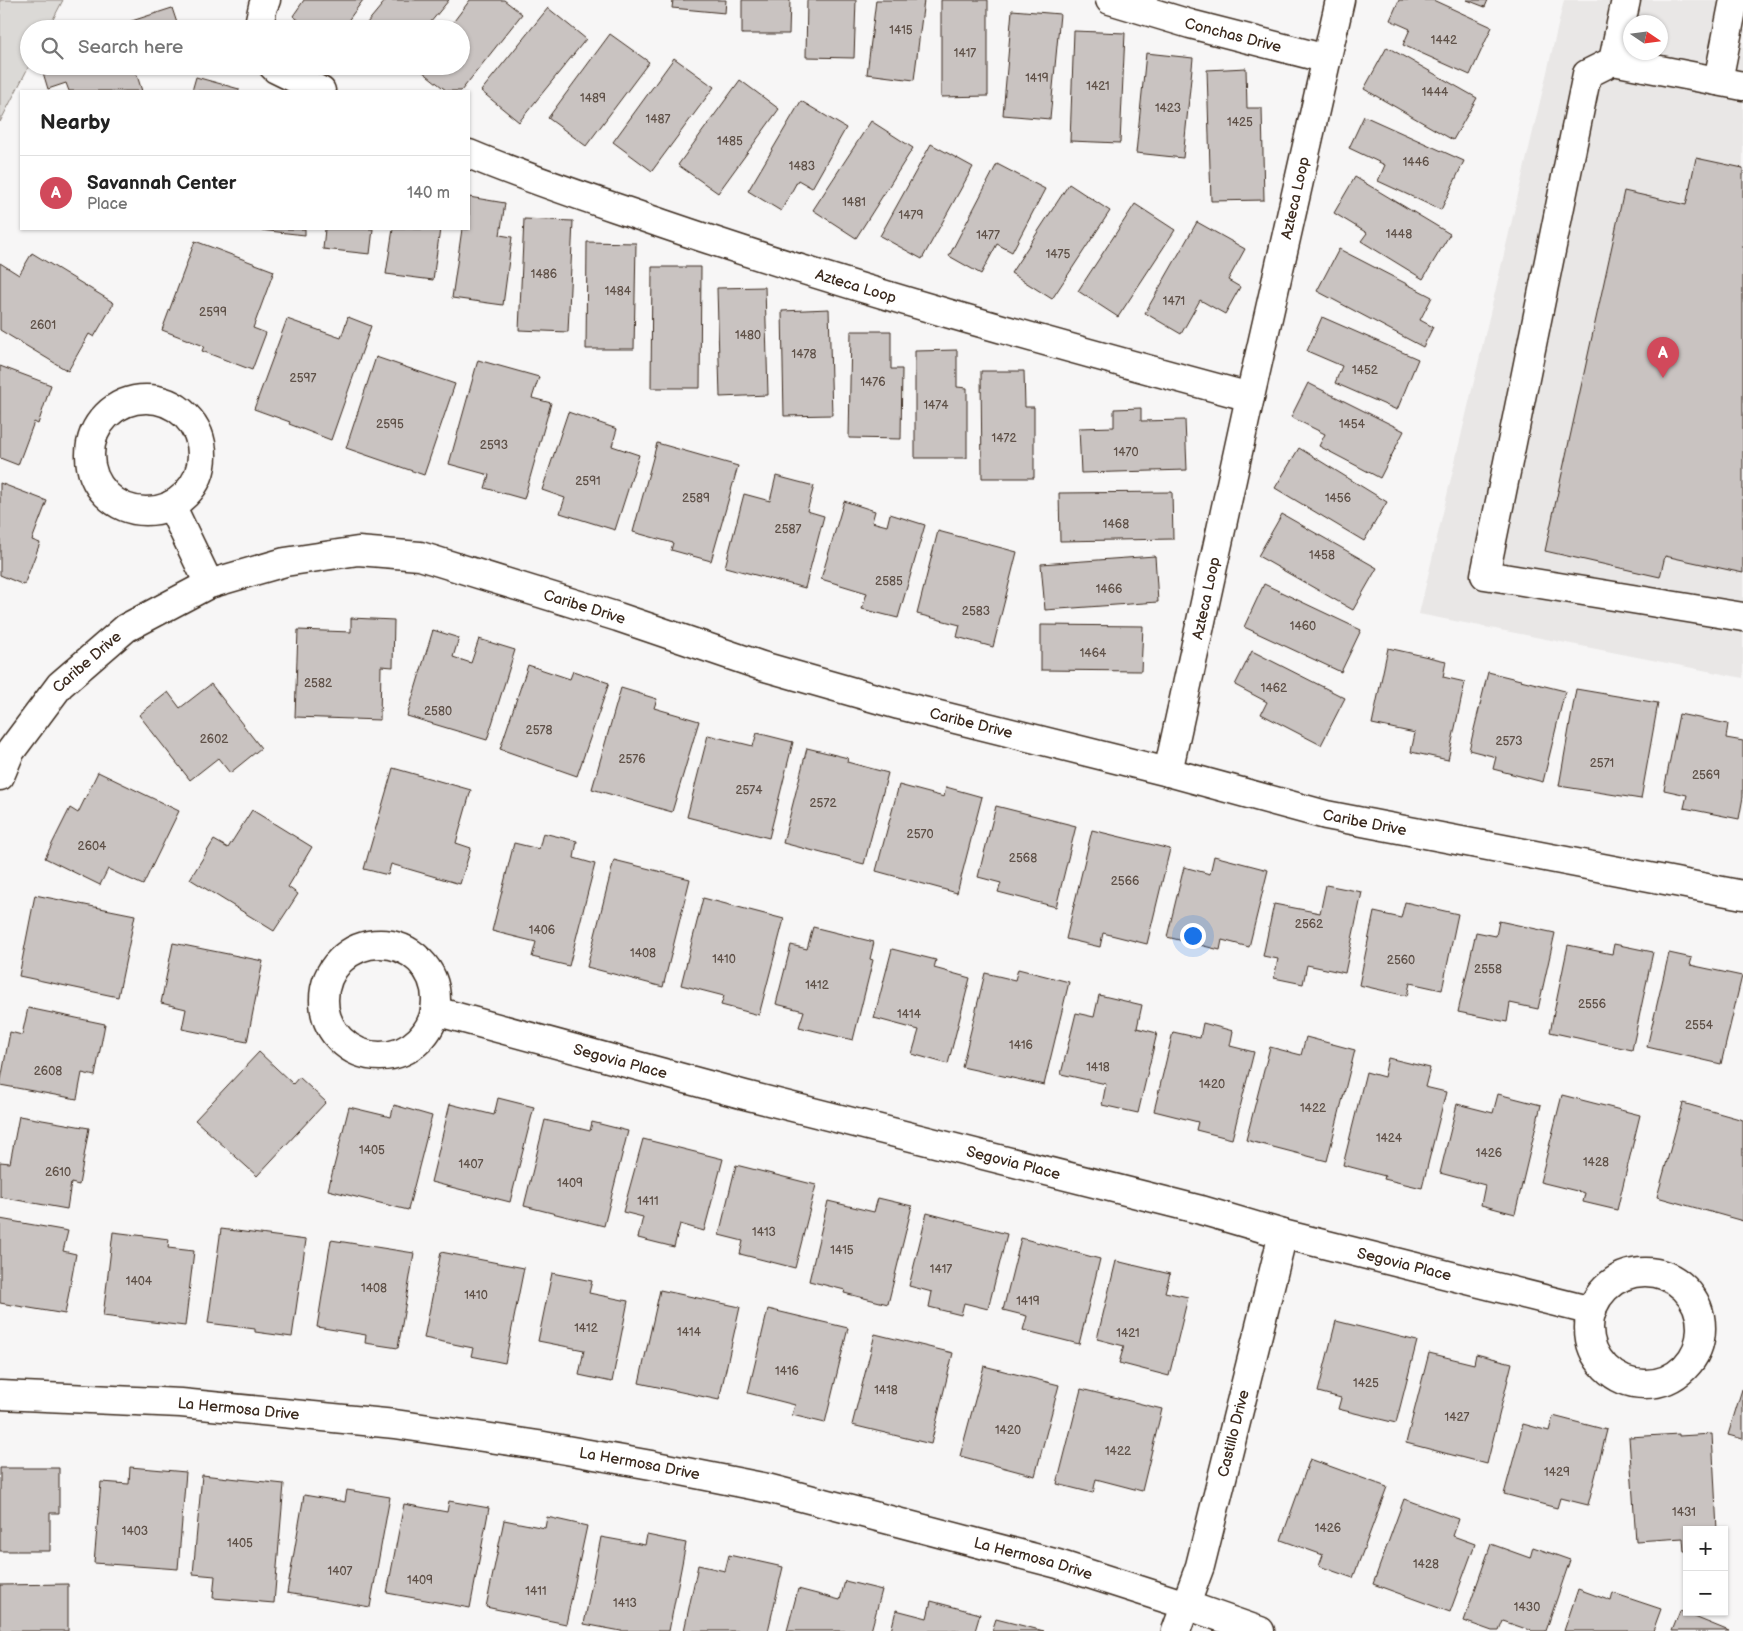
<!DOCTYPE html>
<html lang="en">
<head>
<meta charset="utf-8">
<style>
  body { margin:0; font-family:"Balsamiq Sans",sans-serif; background:#f2f2f2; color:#222 }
  .controls { position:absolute; right:15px; bottom:15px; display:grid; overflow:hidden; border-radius:0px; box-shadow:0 1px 4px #0004 }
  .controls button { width:45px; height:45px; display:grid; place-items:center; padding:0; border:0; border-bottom:1px solid #e0e0e0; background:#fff; color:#222; font:25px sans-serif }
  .compass { position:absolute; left:1623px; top:15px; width:45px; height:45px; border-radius:50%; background:#fff; box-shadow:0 1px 4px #0004; rotate:103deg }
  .you { position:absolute; left:1192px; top:935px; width:18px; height:18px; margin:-12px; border:4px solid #fff; border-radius:50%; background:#1a73e8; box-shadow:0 0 0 8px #1a73e833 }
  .badge { display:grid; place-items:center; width:32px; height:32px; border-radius:50%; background:#d1495b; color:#fff; font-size:16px; font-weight:700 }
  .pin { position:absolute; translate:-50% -41px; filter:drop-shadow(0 1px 2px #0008) }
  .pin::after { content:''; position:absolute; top:26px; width:18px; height:15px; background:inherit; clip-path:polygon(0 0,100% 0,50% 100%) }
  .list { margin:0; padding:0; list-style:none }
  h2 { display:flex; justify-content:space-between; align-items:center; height:65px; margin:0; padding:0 20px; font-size:21px }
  h2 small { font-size:16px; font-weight:400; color:#767676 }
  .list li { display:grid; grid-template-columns:32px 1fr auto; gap:15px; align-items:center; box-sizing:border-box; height:75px; padding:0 20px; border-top:1px solid #e0e0e0 }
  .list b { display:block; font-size:19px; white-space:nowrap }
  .list p { margin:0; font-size:16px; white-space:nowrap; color:#767676 }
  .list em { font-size:16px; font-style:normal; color:#767676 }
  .icon { flex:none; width:28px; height:28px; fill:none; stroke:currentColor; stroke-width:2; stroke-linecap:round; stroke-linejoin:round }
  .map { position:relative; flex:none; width:1743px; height:1631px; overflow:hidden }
  .search { position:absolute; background:#fff; box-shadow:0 1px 4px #0004; left:20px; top:20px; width:450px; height:55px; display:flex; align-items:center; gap:12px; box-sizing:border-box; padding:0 18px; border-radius:28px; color:#767676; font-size:19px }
  .panel { position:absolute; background:#fff; box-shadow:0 1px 4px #0004; left:20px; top:90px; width:450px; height:140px; border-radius:0px }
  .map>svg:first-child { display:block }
  .built { fill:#e9e7e6; fill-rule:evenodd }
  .green { fill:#dbd9d6; stroke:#8b827a }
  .building { fill:#c9c3c1; stroke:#3b2a1e }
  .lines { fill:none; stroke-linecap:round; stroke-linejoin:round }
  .minor-casing { stroke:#3b2a1e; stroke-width:31 }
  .minor { stroke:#fff; stroke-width:28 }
  .labels { text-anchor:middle; stroke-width:4.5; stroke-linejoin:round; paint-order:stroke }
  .number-label { font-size:12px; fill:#5e5047 }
  .street-label { font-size:15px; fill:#3b2a1e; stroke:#fff }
</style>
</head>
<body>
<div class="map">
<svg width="1743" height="1631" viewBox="0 0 1743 1631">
  <rect width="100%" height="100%" fill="#f7f6f6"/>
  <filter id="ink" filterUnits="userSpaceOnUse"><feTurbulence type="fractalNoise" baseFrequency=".02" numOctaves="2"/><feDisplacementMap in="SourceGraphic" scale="10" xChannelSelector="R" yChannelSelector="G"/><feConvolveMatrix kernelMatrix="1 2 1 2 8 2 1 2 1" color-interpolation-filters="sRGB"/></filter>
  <g filter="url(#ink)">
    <!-- built -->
    <path class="built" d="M1564,0h179v678l-324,-64zM1630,22h30v30h-30z"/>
    <!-- green -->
    <path class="green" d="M0,0h63l-15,29h-19v37l-29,56z"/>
    <!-- building -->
    <path class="building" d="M304,0h59l-21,29h-31l-18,-13z
      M386,0h63l-24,29h-63z
      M470,0h34l18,14 -61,77h-14l-29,-23 1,-2h42v-37h-13z
      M673,0h53l-1,13 -53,-5z
      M742,0h48l-1,34h-47z
      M807,0h49l-2,58 -48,-1z
      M876,0h48l-10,80 -47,-6z
      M941,0h47v96l-47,1z
      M1399,0h34l59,27 -22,48 -67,-30 7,-16 -20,-9z
      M1467,0h21l-3,7z
      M172,8l7,21h-72z
      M548,8l38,31 -67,83 -38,-31z
      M1012,10l48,4 -10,105 -47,-4z
      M1074,31l51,2 -5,110 -50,-2z
      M610,34l39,28 -63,84 -38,-28z
      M1387,47l90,51 -24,42 -89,-51z
      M1146,53l47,5 -10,100 -47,-5z
      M674,58l40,29 -62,84 -39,-29z
      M41,66h93l8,25h-73l-3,-8 -18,6z
      M1246,68l1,40h15l2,92 -53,1 -4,-131z
      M196,77l43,12v2h-47z
      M740,80l39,29 -61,84 -40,-28z
      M801,101l45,27 -34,60 -14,-8 -17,31 -33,-20z
      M1364,116l100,45 -23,49 -63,-29 7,-16 -36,-17z
      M871,121l42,27 -57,90 -43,-28z
      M931,144l42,23 -51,92 -42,-23z
      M1696,158l47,10v405l-78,-17 -5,21 -115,-26 79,-360 62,14z
      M997,164l48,25 -33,63 -15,-8 -16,30 -32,-18z
      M1355,177l95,57 -27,45 -62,-38 6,-8 -33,-20z
      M1069,184l41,27 -58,88 -41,-26z
      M469,197l36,6 -5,32 12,2 -9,68 -51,-7 10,-69h7z
      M1135,204l40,26 -57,87 -40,-26z
      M524,219l49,2 -5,111 -49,-2z
      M1197,222l48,27 -17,31 12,7 -15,27 -25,-14 -19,34 -36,-21z
      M260,229h45v6l-45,-5z
      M325,229h48l-3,25 -47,-5z
      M393,229h47l-7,51 -47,-6z
      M195,241l79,30 -21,57 13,5 -14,37 -50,-19 2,-5 -42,-16z
      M587,242l49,1 -2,106h-48z
      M1339,249l93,48 -12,23 13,7 -10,20 -106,-56z
      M32,253l82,50 -20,34 -5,-3 -21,37 -68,-41v-67l19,12z
      M652,267h49l-1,121h-49z
      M765,287l3,108 -48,2 -3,-109z
      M829,309l3,106 -48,1 -2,-105z
      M348,317l23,9 -40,114 -42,-16 1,-2 -36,-13 33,-90 54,19z
      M1322,317l96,42 -21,51 -62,-27 7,-17 -35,-15z
      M851,331h40v38h11l-1,70 -52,-1z
      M957,350v37l10,1v70h-52v-107z
      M376,357l79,27 -31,91 -78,-27z
      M478,360l61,17 -7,21 19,5 -27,96 -39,-11 4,-13 -40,-11z
      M0,366l51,19 -13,39 -4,-2 -16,43 -18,-7z
      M981,371h43l1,36h9v71h-52z
      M1308,383l96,48 -24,47 -61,-32 6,-12 -34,-17z
      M1141,408v13l44,-1 2,50 -106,3 -2,-45 35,-1v-18z
      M568,412l49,17 -5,17 27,9 -24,75 -55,-17 5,-15 -23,-8z
      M657,443l81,23 -27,95 -40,-11 2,-7 -40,-11z
      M1299,448l88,54 -23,39 -89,-53z
      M776,476l38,10 -7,25 17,5 -19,72 -80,-21 19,-73 26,7z
      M0,483l47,18 -15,39 8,3 -16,42 -24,-10z
      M1172,492l1,47 -113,2 -1,-48z
      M844,501l31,10 -3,11 15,4 3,-12 35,11 -27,93 -36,-9 5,-16 -46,-14z
      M1282,514l95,54 -24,42 -95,-54z
      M938,531l79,21 -24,95 -36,-10 3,-12 -43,-11z
      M1155,556l3,46 -113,8 -4,-46z
      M1264,584l97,46 -20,42 -97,-45z
      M351,618l43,2 -1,47 -12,-1 -1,54 -85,-3 3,-87 53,2z
      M1041,625l102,1 -2,45 -100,-1z
      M433,630l26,8 -6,19 18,6 8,-24 36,11 -28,90 -80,-24z
      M1388,648l58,13 -3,16 22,5 -17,78 -37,-8 4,-19 -43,-9z
      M1252,651l93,47 -24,47 -60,-31 6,-12 -32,-17z
      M528,665l42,14 3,-8 36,12 -32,93 -77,-27z
      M1488,672l77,19 -22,91 -50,-13 3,-12 -27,-7z
      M211,684l50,64 -31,25 -12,-15 -28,22 -51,-65 29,-23 12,16z
      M621,688l36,11 -3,9 45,13 -27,91 -80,-23z
      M1576,689l82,14 -17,96 -82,-13z
      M1679,714l49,10 -2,14 17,3v56l-4,22 -55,-11 3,-13 -23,-5z
      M757,733l36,9 -24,96 -82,-21 21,-82 45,11z
      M807,748l41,10 -1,4 41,11 -24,91 -81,-21z
      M393,768l78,22 -15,53 15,5 -11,36 -69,-20 -3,11 -24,-6z
      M98,772l81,39 -36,74 -35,-16 -8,16 -55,-27 25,-50 8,5z
      M899,785l45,12 2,-10 36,10 -25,96 -81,-22z
      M996,806l80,20 -20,81 -58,-15 3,-9 -23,-6z
      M252,810l60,37 -24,40 10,7 -24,37 -84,-52 24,-39 14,8z
      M1092,830l78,19 -23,95 -44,-11 -3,14 -34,-8z
      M543,833l34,8 -3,17 21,6 -26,102 -37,-9 4,-15 -44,-11 22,-88 25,6z
      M1214,856l54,14 -19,77 -27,-7 -2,10 -53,-13 17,-70 26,7z
      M614,860l76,19 -27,108 -76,-20z
      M1326,885l36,7 -17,81 -38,-8 -4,19 -29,-6 4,-19 -15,-3 11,-52 46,9z
      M35,895l100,20 -17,82 -99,-21z
      M703,898l81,21 -25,96 -38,-10 3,-9 -43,-11z
      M1405,902l53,12 -16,76 -32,-7 -3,13 -48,-11 15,-73 27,6z
      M1499,921l56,12 -17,76 -28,-6 -3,19 -49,-10 18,-80 20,4z
      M813,927l61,15 -4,17 3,1 -20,80 -54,-13 5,-16 -28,-7 15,-59 16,4z
      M173,943l90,18 -16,81 -65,-13 4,-20 -25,-6z
      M1614,944l39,8 -21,98 -82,-18 18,-87 44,9z
      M892,949l44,11 -2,8 36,10 -22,86 -36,-10 7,-24 -45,-12z
      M1669,953l23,5 -2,7 52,11 -21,88 -74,-17z
      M1018,969l51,13 -25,103 -82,-18 23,-94 30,7z
      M1099,995l43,10 -5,23 20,5 -19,80 -36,-8 4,-21 -45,-10 15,-61 18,4z
      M28,1008l77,16 -10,52 -13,-3 -5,26 -77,-14 10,-53 12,3z
      M1203,1023l30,8 -3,15 24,6 -22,87 -36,-9 2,-8 -44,-11 19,-79 27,6z
      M1306,1037l49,13 -28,111 -81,-21 24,-93 31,8z
      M259,1052l34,32 6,-7 27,25 -69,74 -62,-56z
      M1388,1058l42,10 -5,19 21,5 -24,96 -38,-9 1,-3 -42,-11 23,-93 18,5z
      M1498,1094l43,11 -26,109 -34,-9 4,-20 -45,-12 17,-69 36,9z
      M1562,1095l78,20 -23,95 -34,-8 2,-9 -45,-11z
      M498,1098l36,9 -24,95 -79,-20 19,-78 44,11z
      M1683,1103l60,17v101l-86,-24z
      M394,1105l38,11 -24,94 -80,-20 21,-83 42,10z
      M19,1116l70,12 -10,57 -8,-2 -4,26 -67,-12v-35l10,1z
      M545,1120l45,11 2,-9 36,9 -24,95 -80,-20z
      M643,1139l80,20 -19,72 -24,-7 -6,23 -36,-9 5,-21 -20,-5z
      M736,1165l80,20 -21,83 -55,-14 3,-13 -24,-6z
      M878,1198l34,8 -24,98 -44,-11 1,-3 -36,-9 19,-80 46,11z
      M927,1213l80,21 -19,75 -24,-6 -3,12 -32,-8 3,-15 -23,-6z
      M0,1219l68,12 -5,20 13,3 -11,60 -65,-11z
      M221,1229l85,11 -14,97 -37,-5v-3l-47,-6z
      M113,1232l56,7 -1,9 26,3 -9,75 -82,-10z
      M1021,1238l79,21 -21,85 -56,-14 4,-14 -24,-6z
      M331,1240l83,13 -16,95 -33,-5 1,-8 -49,-8z
      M441,1252l83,16 -19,95 -34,-7 2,-8 -49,-10z
      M1116,1261l54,13 -5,18 23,5 -19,79 -50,-13 5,-17 -27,-7z
      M552,1273l40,8 -3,12 39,8 -16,81 -33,-7 5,-25 -46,-9z
      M660,1290l80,17 -21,93 -80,-17z
      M768,1309l80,19 -23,95 -33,-8 3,-10 -47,-12z
      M1336,1321l81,20 -21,82 -58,-14 3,-11 -23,-6z
      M875,1334l78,19 -22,91 -79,-19z
      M1429,1353l45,11 2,-10 36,9 -25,101 -81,-21z
      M984,1366l75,19 -24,91 -75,-20z
      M1743,1386v53l-15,-4z
      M1081,1389l81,20 -20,82 -46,-12 -3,14 -36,-9z
      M1553,1416l54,14 -19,75 -28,-7 -3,10 -53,-14 19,-70 26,7z
      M1679,1434v2l33,-2 5,96h-30v22h-3l-1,-14 -47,3 -7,-104z
      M1310,1459l77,28 -34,91 -34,-12 4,-11 -42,-15z
      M130,1467l56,5 -8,97 -84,-6 7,-81 28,2z
      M0,1468h59v45h-9v38h-50z
      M202,1475l82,9 -10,119 -61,-5 2,-22 -22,-2z
      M347,1490l43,7 -20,110 -83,-14 17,-98 41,7z
      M1404,1499l55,20 -6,17 22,8 -25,68 -77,-28z
      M449,1501l40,7 -19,100 -83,-15 17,-89 43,8z
      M547,1517l40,9 -21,98 -80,-17 18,-87 41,8z
      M647,1535l39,8 -17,88h-48l-37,-7 17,-87 44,8z
      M1491,1544l39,14 3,-11 37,13 -24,71h-14l-29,-10 -4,10h-7l-28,-10z
      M729,1555l54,12 -15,64h-84l14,-66 27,6z
      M845,1581l37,9 -11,41h-84l11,-42 42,11z
      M68,1584v47h-68v-46z
      M1578,1589l33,12 2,-8 48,16 -8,22h-89z
      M931,1601l49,13 -5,17h-84l5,-21 31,8z
      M1680,1611l49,20h-57z
      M996,1619l48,12h-52z"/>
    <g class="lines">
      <!-- minor casing -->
      <g class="minor-casing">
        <g id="minor">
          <path id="s1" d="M1110,0l80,24 137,35"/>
          <path d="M1626,0l-13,61 -26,13 -102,501 258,42"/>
          <path d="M258,29l5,-23 3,-6"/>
          <path d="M1613,61l130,25"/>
          <path d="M273,66l3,3 45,22"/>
          <path d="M1718,81l16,-81"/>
          <path id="s2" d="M469,154c64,27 131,48 197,71 193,66 387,119 584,172"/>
          <circle cx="146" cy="455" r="56"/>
          <path d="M171,505l38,79"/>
          <path id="s3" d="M1168,772l82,-375 90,-397"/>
          <path id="s4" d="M0,776l10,-24 50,-67 66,-57 83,-44 76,-22 73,-11 62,5 198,61 144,49 137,39 269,67 158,43 417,80"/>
          <circle cx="380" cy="1000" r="56"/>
          <path id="s5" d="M435,1011l310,84 456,115 82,24 309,77"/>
          <circle cx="1645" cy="1328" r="56"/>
          <path id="s6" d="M0,1395l181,8 214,21 143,21 113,20 116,23 291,76 128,41 74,26"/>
          <path id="s7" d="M1176,1631l24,-65 83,-332"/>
        </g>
      </g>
      <!-- minor -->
      <use href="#minor" class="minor"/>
    </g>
  </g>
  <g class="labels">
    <!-- number labels -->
    <g class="number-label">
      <text x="901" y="34">1415</text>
      <text x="1444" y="44">1442</text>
      <text x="965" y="57">1417</text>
      <text x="1037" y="82">1419</text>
      <text x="1098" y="90">1421</text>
      <text x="1435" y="96">1444</text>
      <text x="593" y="102">1489</text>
      <text x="1168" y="112">1423</text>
      <text x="658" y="123">1487</text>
      <text x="1240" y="126">1425</text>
      <text x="730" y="145">1485</text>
      <text x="1416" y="166">1446</text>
      <text x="802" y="170">1483</text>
      <text x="854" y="206">1481</text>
      <text x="911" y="219">1479</text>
      <text x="1399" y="238">1448</text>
      <text x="988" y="239">1477</text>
      <text x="1058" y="258">1475</text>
      <text x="544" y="278">1486</text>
      <text x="618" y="295">1484</text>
      <text x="1174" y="305">1471</text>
      <text x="213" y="316">2599</text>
      <text x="43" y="329">2601</text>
      <text x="748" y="339">1480</text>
      <text x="804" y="358">1478</text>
      <text x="1365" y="374">1452</text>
      <text x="303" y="382">2597</text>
      <text x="873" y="386">1476</text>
      <text x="936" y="409">1474</text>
      <text x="390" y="428">2595</text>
      <text x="1352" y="428">1454</text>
      <text x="1004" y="442">1472</text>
      <text x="494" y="449">2593</text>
      <text x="1126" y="456">1470</text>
      <text x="588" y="485">2591</text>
      <text x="696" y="502">2589</text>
      <text x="1338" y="502">1456</text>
      <text x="1116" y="528">1468</text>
      <text x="788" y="533">2587</text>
      <text x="1322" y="559">1458</text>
      <text x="889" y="585">2585</text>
      <text x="1109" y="593">1466</text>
      <text x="976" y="615">2583</text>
      <text x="1303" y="630">1460</text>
      <text x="1093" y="657">1464</text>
      <text x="318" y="687">2582</text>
      <text x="1274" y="692">1462</text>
      <text x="438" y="715">2580</text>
      <text x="539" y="734">2578</text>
      <text x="214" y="743">2602</text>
      <text x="1509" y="745">2573</text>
      <text x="632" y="763">2576</text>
      <text x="1602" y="767">2571</text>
      <text x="1706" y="779">2569</text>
      <text x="749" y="794">2574</text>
      <text x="823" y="807">2572</text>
      <text x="920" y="838">2570</text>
      <text x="92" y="850">2604</text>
      <text x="1023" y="862">2568</text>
      <text x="1125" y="885">2566</text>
      <text x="1309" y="928">2562</text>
      <text x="542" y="934">1406</text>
      <text x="643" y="957">1408</text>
      <text x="724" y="963">1410</text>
      <text x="1401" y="964">2560</text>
      <text x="1488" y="973">2558</text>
      <text x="817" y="989">1412</text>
      <text x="1592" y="1008">2556</text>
      <text x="909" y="1018">1414</text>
      <text x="1699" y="1029">2554</text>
      <text x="1021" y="1049">1416</text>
      <text x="1098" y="1071">1418</text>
      <text x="48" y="1075">2608</text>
      <text x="1212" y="1088">1420</text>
      <text x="1313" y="1112">1422</text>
      <text x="1389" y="1142">1424</text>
      <text x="372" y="1154">1405</text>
      <text x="1489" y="1157">1426</text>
      <text x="1596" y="1166">1428</text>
      <text x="471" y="1168">1407</text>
      <text x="58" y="1176">2610</text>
      <text x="570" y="1187">1409</text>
      <text x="648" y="1205">1411</text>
      <text x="764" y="1236">1413</text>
      <text x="842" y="1254">1415</text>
      <text x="941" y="1273">1417</text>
      <text x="139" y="1285">1404</text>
      <text x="374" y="1292">1408</text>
      <text x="476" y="1299">1410</text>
      <text x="1028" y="1305">1419</text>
      <text x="586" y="1332">1412</text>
      <text x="689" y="1336">1414</text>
      <text x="1128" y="1337">1421</text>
      <text x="787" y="1375">1416</text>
      <text x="1366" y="1387">1425</text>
      <text x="886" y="1394">1418</text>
      <text x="1457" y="1421">1427</text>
      <text x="1008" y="1434">1420</text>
      <text x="1118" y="1455">1422</text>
      <text x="1557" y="1476">1429</text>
      <text x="1684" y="1516">1431</text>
      <text x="1328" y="1532">1426</text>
      <text x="135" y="1535">1403</text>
      <text x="240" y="1547">1405</text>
      <text x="1426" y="1568">1428</text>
      <text x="340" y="1575">1407</text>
      <text x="420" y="1584">1409</text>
      <text x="536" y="1595">1411</text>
      <text x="625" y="1607">1413</text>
      <text x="1527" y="1611">1430</text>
    </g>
    <!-- street labels -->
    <g class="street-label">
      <text dy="5" stroke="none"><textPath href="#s1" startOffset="128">Conchas Drive</textPath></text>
      <text dy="5" stroke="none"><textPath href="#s3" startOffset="588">Azteca Loop</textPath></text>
      <text dy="5" stroke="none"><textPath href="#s2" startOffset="409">Azteca Loop</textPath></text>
      <text dy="5" stroke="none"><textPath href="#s3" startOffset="178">Azteca Loop</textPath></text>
      <text dy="5" stroke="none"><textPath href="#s4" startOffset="678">Caribe Drive</textPath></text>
      <text dy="5" stroke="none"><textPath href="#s4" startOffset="145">Caribe Drive</textPath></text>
      <text dy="5" stroke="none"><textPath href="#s4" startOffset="1082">Caribe Drive</textPath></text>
      <text dy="5" stroke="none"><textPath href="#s4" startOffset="1488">Caribe Drive</textPath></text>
      <text dy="5" stroke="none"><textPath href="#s5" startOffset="192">Segovia Place</textPath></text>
      <text dy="5" stroke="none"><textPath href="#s5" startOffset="598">Segovia Place</textPath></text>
      <text dy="5" stroke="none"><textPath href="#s5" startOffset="1002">Segovia Place</textPath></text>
      <text dy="5" stroke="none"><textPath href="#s6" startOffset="239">La Hermosa Drive</textPath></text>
      <text dy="5" stroke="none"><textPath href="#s7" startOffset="206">Castillo Drive</textPath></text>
      <text dy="5" stroke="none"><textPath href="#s6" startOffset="644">La Hermosa Drive</textPath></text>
      <text dy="5" stroke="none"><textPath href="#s6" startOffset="1049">La Hermosa Drive</textPath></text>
    </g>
  </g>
</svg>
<div class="controls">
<button>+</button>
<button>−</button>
</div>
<svg class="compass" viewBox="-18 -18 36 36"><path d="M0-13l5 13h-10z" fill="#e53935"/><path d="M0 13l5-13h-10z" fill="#767676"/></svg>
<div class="you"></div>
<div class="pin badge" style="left:1663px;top:378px">A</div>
<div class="search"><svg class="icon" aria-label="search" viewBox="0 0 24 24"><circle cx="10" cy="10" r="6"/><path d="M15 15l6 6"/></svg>Search here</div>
<section class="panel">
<h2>Nearby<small></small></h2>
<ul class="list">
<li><span class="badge">A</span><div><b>Savannah Center</b><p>Place</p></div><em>140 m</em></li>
</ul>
</section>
</div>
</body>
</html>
